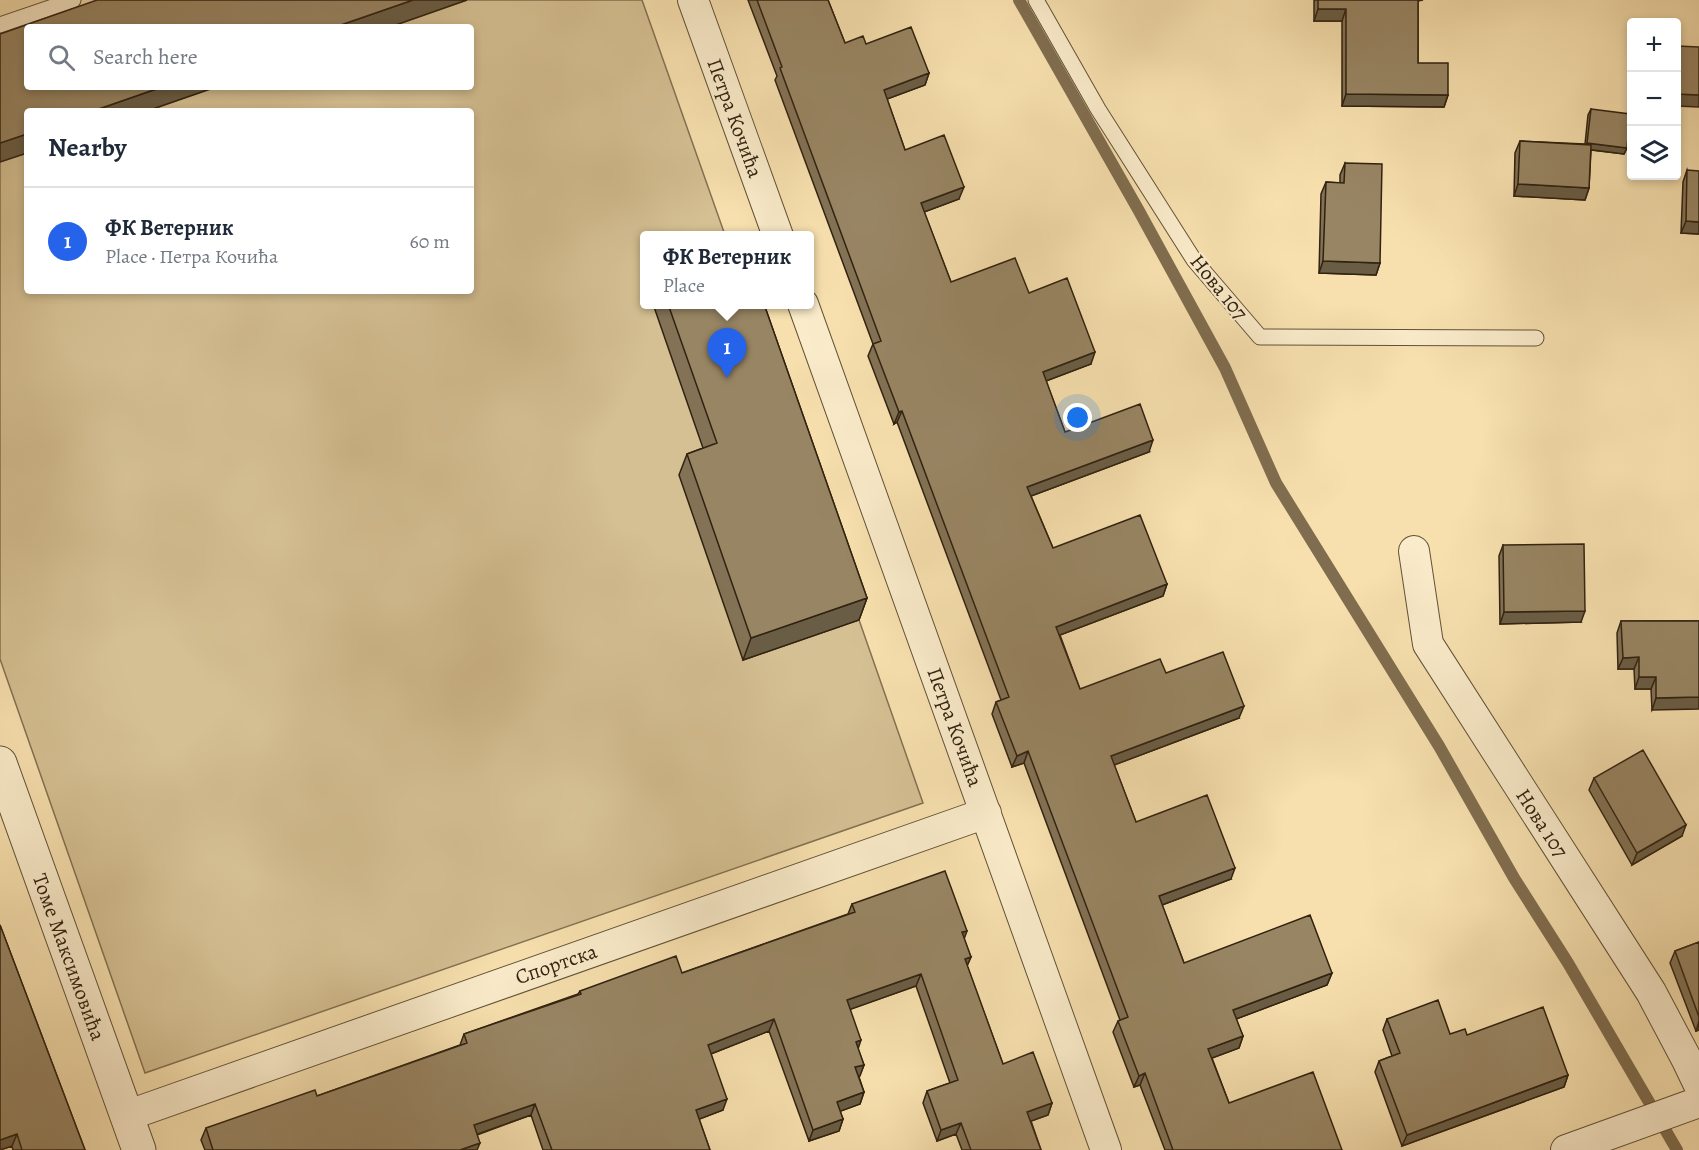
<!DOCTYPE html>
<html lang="en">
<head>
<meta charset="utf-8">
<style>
  body { margin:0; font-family:Alegreya,serif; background:#f2f2f3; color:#1f2937 }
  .controls { position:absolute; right:18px; top:18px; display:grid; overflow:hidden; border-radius:6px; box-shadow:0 3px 9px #0003 }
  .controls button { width:54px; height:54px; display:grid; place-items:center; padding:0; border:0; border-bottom:2px solid #e0e1e3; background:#fff; color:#1f2937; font:30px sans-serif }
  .you { position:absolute; left:1078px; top:418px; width:21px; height:21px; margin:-15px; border:4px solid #fff; border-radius:50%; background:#1a73e8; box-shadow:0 0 0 9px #1a73e833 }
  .badge { display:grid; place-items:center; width:39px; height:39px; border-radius:50%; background:#2563eb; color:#fff; font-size:20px; font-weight:700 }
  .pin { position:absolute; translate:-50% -50px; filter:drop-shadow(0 2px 3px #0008) }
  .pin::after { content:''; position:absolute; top:32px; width:21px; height:18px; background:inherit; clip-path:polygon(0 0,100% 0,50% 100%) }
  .popup { position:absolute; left:640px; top:231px; width:174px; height:78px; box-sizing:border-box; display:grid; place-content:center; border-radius:6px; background:#fff; filter:drop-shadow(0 2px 4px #0005); font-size:20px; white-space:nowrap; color:#747a83 }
  .popup b { font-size:22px; color:#1f2937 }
  .popup::after { content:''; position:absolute; left:50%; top:100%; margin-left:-12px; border:12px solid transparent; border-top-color:#fff }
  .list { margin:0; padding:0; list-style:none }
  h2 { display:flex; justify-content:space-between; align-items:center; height:78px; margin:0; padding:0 24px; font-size:26px }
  h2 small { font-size:20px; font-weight:400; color:#747a83 }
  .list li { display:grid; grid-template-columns:39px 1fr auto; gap:18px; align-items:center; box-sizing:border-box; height:108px; padding:0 24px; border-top:2px solid #e0e1e3 }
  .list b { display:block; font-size:22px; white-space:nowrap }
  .list p { margin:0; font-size:20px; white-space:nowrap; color:#747a83 }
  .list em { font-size:20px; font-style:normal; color:#747a83 }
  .icon { flex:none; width:33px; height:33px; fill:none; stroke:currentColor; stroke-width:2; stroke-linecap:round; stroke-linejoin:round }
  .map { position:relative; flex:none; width:1699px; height:1150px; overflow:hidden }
  .search { position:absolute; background:#fff; box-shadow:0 3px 9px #0003; left:24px; top:24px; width:450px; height:66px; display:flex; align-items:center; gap:15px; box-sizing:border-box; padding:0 21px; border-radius:6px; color:#747a83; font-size:22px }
  .panel { position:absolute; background:#fff; box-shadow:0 3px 9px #0003; left:24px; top:108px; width:450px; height:186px; border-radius:6px }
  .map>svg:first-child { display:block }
  .green { fill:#d5c093; stroke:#837152; stroke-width:1.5 }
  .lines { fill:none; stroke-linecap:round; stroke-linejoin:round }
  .stream { stroke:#806d4f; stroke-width:12 }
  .service-casing { stroke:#625238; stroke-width:17 }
  .minor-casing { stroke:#625238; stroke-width:32 }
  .tertiary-casing { stroke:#625238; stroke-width:35 }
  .service { stroke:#faebca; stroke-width:15 }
  .minor { stroke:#faebca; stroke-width:30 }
  .tertiary { stroke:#faebca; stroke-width:33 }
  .wall { fill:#837255; stroke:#312211; stroke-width:1.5 }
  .shaded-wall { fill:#6a5d45; stroke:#312211; stroke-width:1.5 }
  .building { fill:#988563; stroke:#312211; stroke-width:1.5 }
  .labels { text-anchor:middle; stroke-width:4.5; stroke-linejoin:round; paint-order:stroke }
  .street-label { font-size:21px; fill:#312211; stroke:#faebca }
</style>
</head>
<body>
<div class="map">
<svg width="1699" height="1150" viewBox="0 0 1699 1150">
  <rect width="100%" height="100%" fill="#f7e0ae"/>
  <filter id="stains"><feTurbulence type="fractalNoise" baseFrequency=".00333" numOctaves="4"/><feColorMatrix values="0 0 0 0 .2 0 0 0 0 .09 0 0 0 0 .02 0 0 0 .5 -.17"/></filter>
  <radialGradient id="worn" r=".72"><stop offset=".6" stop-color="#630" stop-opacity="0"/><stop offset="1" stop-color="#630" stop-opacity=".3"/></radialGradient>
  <!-- green -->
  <path class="green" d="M467,0h175l83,235 -81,1v68l105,1 174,498 -778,270 -145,-414v-497l27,-9v138h444v-180h-324l69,-24h255v-60h-81z"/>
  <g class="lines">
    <!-- stream -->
    <path class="stream" d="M1019,0l120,211 86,157 51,115 163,263 75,132 54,85 109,187"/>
    <!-- service casing -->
    <g class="service-casing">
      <path id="service" d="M1036,0l62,109 96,151 66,77 276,1
        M0,25l73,-25"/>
    </g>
    <!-- minor casing -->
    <g class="minor-casing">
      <path id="minor" d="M693,0l85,236
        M803,304l303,846
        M1414,551l14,93 223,348 36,68 12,25
        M126,1116l860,-303
        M1566,1150l133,-48"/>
    </g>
    <!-- tertiary casing -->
    <g class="tertiary-casing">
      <path id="tertiary" d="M0,763l139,387"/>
    </g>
    <!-- service -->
    <use href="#service" class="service"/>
    <!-- minor -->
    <use href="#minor" class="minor"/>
    <!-- tertiary -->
    <use href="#tertiary" class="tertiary"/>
  </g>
  <!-- wall -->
  <path class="wall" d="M748,0h80l17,43 21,1 63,29 -4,12 -38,14 18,51 54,49 -35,13 27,70 78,11 62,71 -45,17 19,51 84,20 -118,44 22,52 114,36 -4,12 -103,39 20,54 86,-16 73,45 -125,47 22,57 95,57 -69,26 22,58 148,10 -5,12 -91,34 7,17 -4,12 -27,10 17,45 113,47h-177l-25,-65 -6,2 -21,-55 5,-11 2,-1 -96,-257 -12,4 -20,-53 4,-12 5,-2 -104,-278 -3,2 -26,-68 5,-12 -98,-264 2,-4z
    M1314,0h109l-5,1v62l30,32 -4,12 -102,-1v-85h-28z
    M1591,109l36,39 -3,6 -33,-4 -2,38 -4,12 -71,-4 1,-43 5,-12 65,3 3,-29z
    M1345,163l35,100 -4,12 -57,-2 2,-79 5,-12 14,1v-8z
    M1687,170l12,64 -18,-1 2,-51z
    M653,304h111l103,294 -8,22 -116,40 -64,-185 8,-21 16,-6z
    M1503,545l78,77 -81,2 -1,-68z
    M1621,621h78l-47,89 -1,-21h-16l-1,-20h-16l-1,-36z
    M1594,778l88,58 -50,29 -43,-75z
    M852,904l112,35 7,18 -4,9 36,98 49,39 -4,12 -17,6 10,29h-79l-6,-16 -19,7 -14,-38 4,-12 23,-8 -34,-97 -66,23 8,40 6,16 -5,12 5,15 -4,12 -20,7 3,8 -4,12 -30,10 -40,-110 -58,23 12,56 -24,9 11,31h-167l-12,-35 -54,20v15h-272l-4,-10 5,-12 111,-32 143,-51 4,-11 114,-40 2,-3 102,-18 166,-59z
    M0,925l85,225h-72l-1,-4 -12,4z
    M1699,942v88l-3,1 -26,-68 5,-12z
    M1387,1019l63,15 17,1 101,40 -4,12 -162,59 -27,-74 4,-11 13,-5 -9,-26z"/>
  <!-- shaded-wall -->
  <path class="shaded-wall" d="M413,0h54l-77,27h-55z
    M1318,9h28l-4,12h-28z
    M929,73l-4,12 -46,17 5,-12z
    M162,87h54l-69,24h-54z
    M1346,94l102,1 -4,12 -102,-1z
    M1677,94l22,1v12l-22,-1z
    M27,134v19l-27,9v-19z
    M1587,143l40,5 -3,6 -39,-5z
    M1518,184l71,4 -4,12 -71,-4z
    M964,187l-5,12 -43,16 5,-12z
    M1686,221l13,1v12l-18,-1z
    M1323,261l57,2 -4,12 -57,-2z
    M1095,352l-4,12 -53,20 5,-12z
    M902,411l-5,11 -3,2 5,-12z
    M1153,440l-4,12 -126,47 4,-12z
    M1167,584l-4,12 -111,42 4,-11z
    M867,598l-8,22 -116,40 8,-22z
    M1585,611l-4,11 -81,2 4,-12z
    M1639,657l-5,12h-16l5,-11z
    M1639,677h17l-5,12h-16z
    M1699,697v12l-47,1 4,-12z
    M1244,706l-5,12 -133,50 5,-12z
    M1028,751l-4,12 -12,4 5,-11z
    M1686,825l-4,11 -50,29 5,-12z
    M1235,868l-4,11 -77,29 5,-12z
    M967,931l-4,11 -1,-10z
    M971,957l-5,11 -1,-9z
    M1332,973l-5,12 -99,37 5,-12z
    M921,974l-5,12 -73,26 4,-12z
    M774,1019l-5,12 -66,26 5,-12z
    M1699,1021v9l-3,1z
    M1243,1036l-4,12 -35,13 4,-12z
    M861,1040l-4,12 -1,-10z
    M864,1065l-4,11 -9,3 4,-12z
    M1145,1073l-5,12 -6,2 5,-11z
    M1568,1075l-4,12 -162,59 5,-11z
    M864,1092l-4,12 -27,10 4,-12z
    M727,1099l-4,11 -31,12 4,-12z
    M1052,1103l-4,12 -25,9 4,-12z
    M535,1104l-4,11 -62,22 5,-12z
    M843,1119l-4,12 -30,10 4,-11z
    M961,1123l-5,11 -19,7 4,-11z
    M17,1134l-5,12 -12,4v-10z
    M480,1143l-3,7h-17z"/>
  <!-- building -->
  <path class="building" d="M97,0h316l-78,27h-308v60h135l-69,24h-66v23l-27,9v-109z
    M757,0h71l17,43 18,-7 3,8 45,-17 18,46 -45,17 21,60 39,-15 20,52 -43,16 30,79 64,-24 14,35 38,-15 28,74 -52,20 22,60 75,-28 13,36 -126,47 26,61 87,-33 27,69 -111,43 24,62 80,-30 6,14 57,-21 21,54 -133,50 25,66 71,-27 28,73 -76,28 25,67 126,-48 22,58 -99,37 10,26 -35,13 21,54 84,-31 29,78h-169l-28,-77 -6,3 -21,-55 10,-4 -100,-266 -11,5 -21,-54 13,-5 -107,-286 -3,1 -26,-68 8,-3 -101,-273 2,-1z
    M1318,0h100v63h30v32l-102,-1v-85h-28z
    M1677,46l22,1v48l-22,-1z
    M1591,109l39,5 -3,34 -40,-5z
    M1520,141l71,4 -2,43 -71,-4z
    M1345,163l37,1 -2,99 -57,-2 3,-79 18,1z
    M1687,170l12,1v51l-13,-1z
    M668,304h96l103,294 -116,40 -64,-184 30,-11z
    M1584,544l1,67 -81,1 -1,-67z
    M1621,621h78v76l-43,1v-21h-17v-20l-16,1z
    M1643,750l43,75 -49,28 -43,-75z
    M945,871l22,60 -5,1 9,25 -6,2 38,105 30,-12 19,51 -25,9 14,38h-70l-10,-27 -20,7 -14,-39 31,-11 -37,-106 -74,26 14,40 -5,2 8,23 -9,2 9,25 -27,10 6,17 -30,11 -39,-111 -66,26 19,54 -31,11 14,40h-158l-17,-46 -61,21 6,18 -20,7h-247l-7,-22 109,-38 2,6 150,-53 -3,-9 117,-40 -1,-3 96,-35 6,17 173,-61 -3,-8z
    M0,925l85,225h-63l-5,-16 -17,6z
    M1699,942v75l-24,-66z
    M1438,1000l12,34 15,-5 2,6 76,-28 25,68 -161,60 -28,-74 21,-8 -13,-34z"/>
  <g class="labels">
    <!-- street labels -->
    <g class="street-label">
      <text transform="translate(735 118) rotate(70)" y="7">Петра Кочића</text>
      <text transform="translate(1219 287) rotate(51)" y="7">Нова 107</text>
      <text transform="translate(955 727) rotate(70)" y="7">Петра Кочића</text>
      <text transform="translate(1542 823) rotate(57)" y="7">Нова 107</text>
      <text transform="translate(69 957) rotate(70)" y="7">Томе Максимовића</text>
      <text transform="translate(556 964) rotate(-19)" y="7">Спортска</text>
    </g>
  </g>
  <rect width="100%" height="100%" filter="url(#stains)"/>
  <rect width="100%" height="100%" fill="url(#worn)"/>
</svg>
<div class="controls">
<button>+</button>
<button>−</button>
<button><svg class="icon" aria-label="layers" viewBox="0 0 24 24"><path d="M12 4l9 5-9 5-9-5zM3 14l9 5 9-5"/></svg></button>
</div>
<div class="you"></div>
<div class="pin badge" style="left:727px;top:378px">1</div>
<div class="popup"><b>ФК Ветерник</b>Place</div>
<div class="search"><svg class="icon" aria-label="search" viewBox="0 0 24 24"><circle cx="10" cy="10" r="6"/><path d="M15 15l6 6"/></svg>Search here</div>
<section class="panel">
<h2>Nearby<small></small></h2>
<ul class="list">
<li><span class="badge">1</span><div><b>ФК Ветерник</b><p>Place · Петра Кочића</p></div><em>60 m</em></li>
</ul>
</section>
</div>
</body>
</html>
